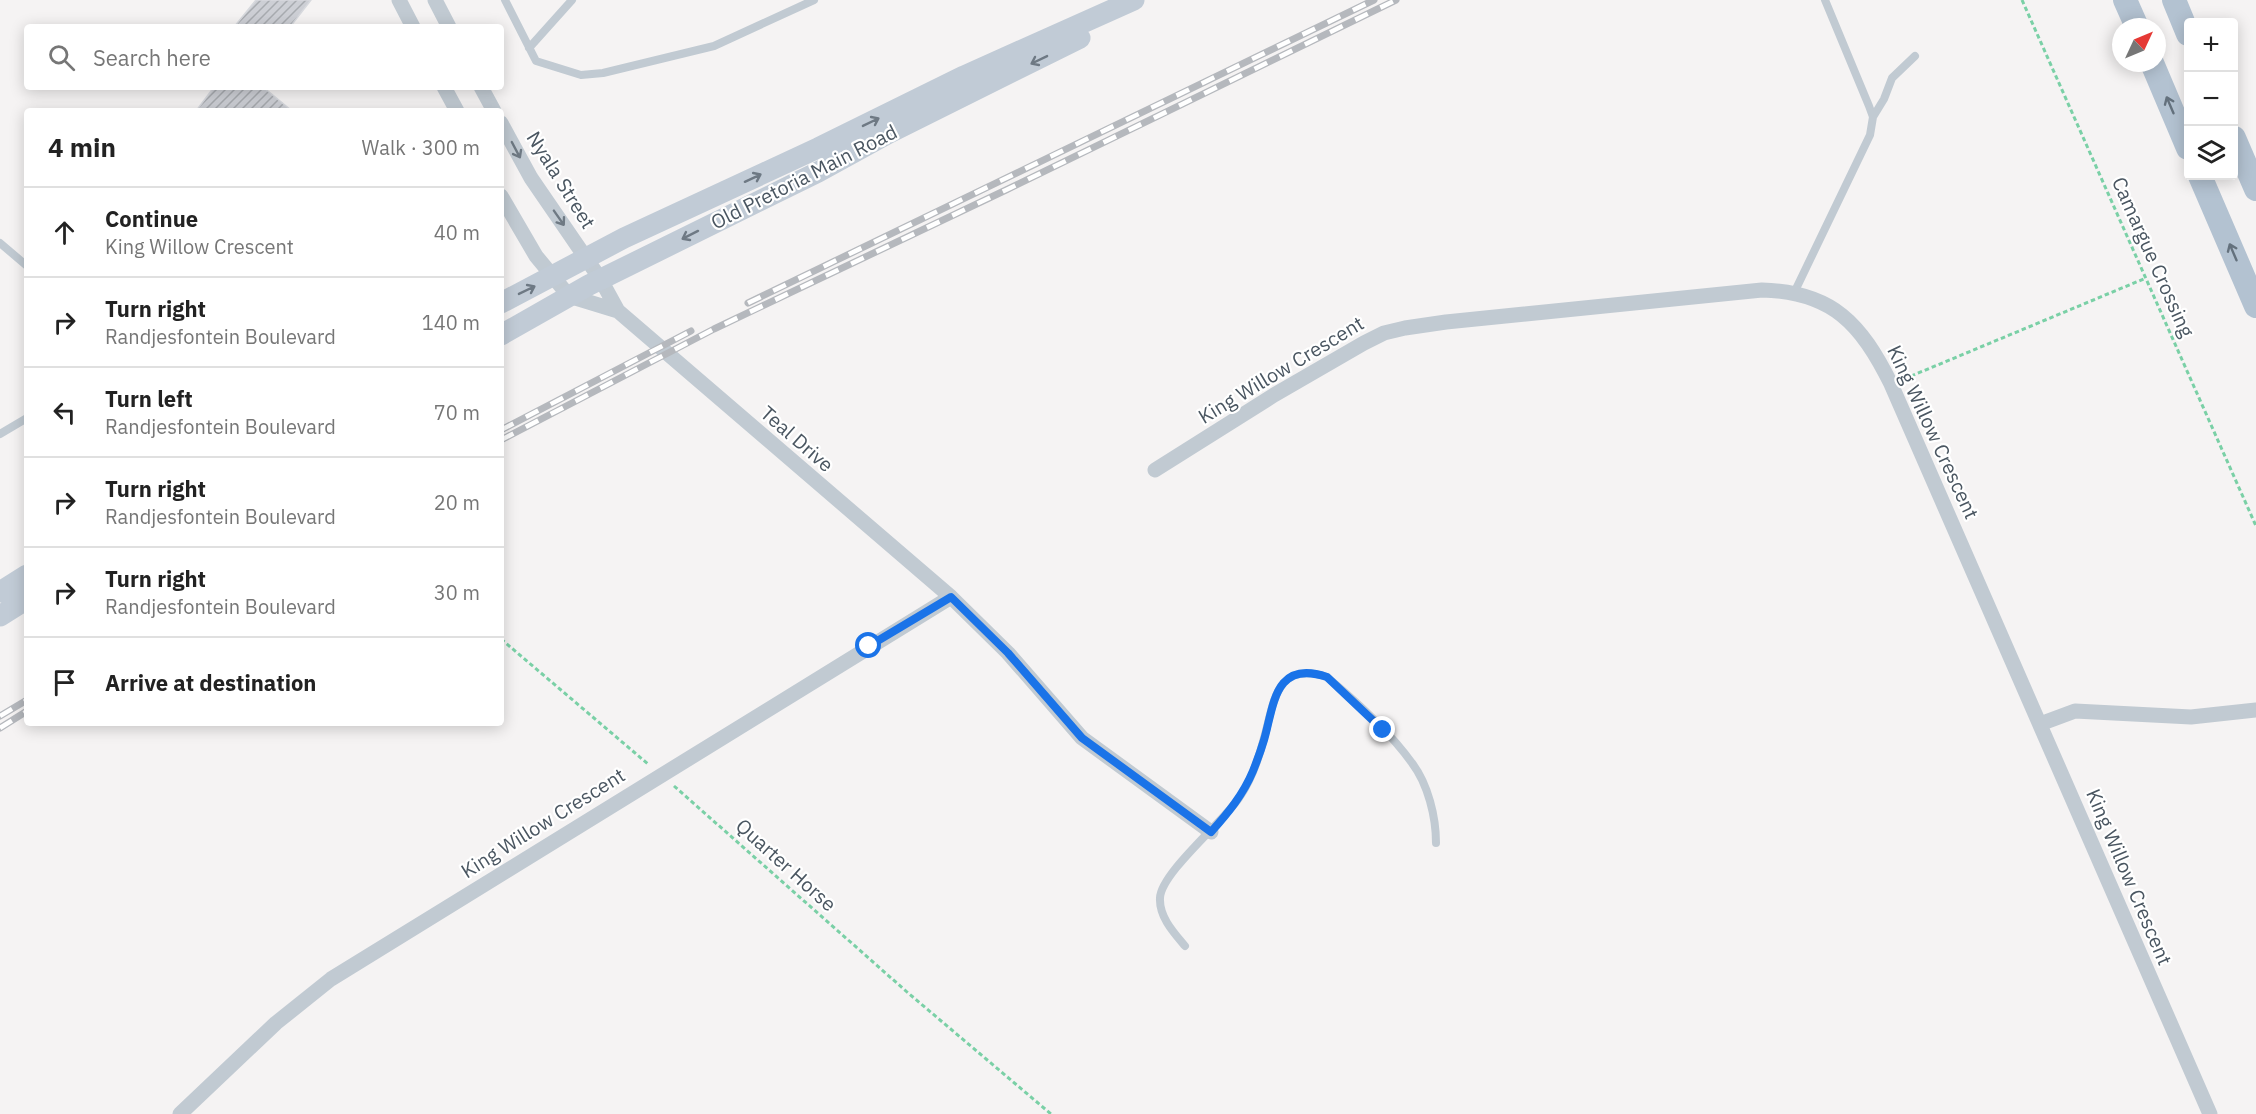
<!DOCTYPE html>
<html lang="en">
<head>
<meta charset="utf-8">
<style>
  body { margin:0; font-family:"IBM Plex Sans",sans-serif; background:#f2f2f2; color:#222 }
  .controls { position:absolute; right:18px; top:18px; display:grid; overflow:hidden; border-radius:6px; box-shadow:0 3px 15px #0003 }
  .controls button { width:54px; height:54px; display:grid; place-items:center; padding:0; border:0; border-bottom:2px solid #e0e0e0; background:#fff; color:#222; font:30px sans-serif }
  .compass { position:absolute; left:2112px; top:18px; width:54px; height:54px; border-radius:50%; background:#fff; box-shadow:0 3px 15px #0003; rotate:46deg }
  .stop { position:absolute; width:18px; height:18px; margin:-14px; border:4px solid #1a73e8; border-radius:50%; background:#fff }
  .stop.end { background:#1a73e8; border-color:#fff; box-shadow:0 2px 6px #0008 }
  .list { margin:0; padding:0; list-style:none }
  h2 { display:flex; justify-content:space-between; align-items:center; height:78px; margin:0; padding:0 24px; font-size:26px }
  h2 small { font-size:20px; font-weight:400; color:#767676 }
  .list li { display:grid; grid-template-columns:39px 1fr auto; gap:18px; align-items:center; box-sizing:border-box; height:90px; padding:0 24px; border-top:2px solid #e0e0e0 }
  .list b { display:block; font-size:22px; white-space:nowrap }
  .list p { margin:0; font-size:20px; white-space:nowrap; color:#767676 }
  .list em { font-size:20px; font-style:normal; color:#767676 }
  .icon { flex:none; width:33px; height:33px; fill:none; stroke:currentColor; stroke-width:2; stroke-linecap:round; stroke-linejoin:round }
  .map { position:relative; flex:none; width:2256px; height:1114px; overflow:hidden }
  .search { position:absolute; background:#fff; box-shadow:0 3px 15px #0003; left:24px; top:24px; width:480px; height:66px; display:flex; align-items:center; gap:15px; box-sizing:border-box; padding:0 21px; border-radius:6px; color:#767676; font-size:22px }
  .panel { position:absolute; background:#fff; box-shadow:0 3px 15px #0003; left:24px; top:108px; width:480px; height:618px; border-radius:6px }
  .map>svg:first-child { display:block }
  .building { fill:url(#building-hatch); stroke:#d7d9de; stroke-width:1.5 }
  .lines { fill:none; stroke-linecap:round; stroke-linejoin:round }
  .path { stroke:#7ad0a6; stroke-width:3; stroke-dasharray:4.5 3; stroke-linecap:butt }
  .lane { stroke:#c1cad2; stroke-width:8 }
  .street { stroke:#c1cad2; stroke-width:15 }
  .secondary { stroke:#c1cbd6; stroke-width:21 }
  .primary { stroke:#b3c2d1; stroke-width:24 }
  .rail-casing { stroke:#b5b8bd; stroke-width:7 }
  .rail { stroke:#fff; stroke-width:4.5; stroke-dasharray:14; stroke-linecap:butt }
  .oneway { stroke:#6e7984 }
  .oneway2 { stroke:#64717d }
  .oneway3 { stroke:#6e7983 }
  .route { stroke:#1a73e8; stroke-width:8 }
  .labels { text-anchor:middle; stroke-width:4.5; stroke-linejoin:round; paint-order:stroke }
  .street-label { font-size:20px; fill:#4a5661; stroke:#fff }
</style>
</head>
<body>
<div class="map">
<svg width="2256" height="1114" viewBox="0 0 2256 1114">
  <defs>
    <pattern id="building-hatch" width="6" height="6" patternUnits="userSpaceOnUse" patternTransform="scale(1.5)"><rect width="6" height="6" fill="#cdcfd5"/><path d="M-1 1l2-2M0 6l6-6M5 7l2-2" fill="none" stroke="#a8abb0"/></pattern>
  </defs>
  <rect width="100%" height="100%" fill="#f5f3f3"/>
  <!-- building -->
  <path class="building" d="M256,0h55l-21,27h-56z
    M214,87h49l29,24h-96z"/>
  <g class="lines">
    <!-- path -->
    <path class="path" d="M2022,0l234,526
      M1904,379l242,-101
      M501,639l147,125
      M674,786l233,206 144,122"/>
    <!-- lane -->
    <path class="lane" d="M505,0l31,61 45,14 22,-2 111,-27 100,-46
      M529,48l43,-48
      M1873,117l11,-18 8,-21 23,-22
      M0,243l27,23
      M1794,293l76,-158 3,-18 -4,-11 -44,-106
      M0,434l27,-16
      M1185,946c-11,-13 -26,-29 -25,-48 1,-25 63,-76 79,-100 12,-17 20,-40 25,-60 10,-34 11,-78 63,-61 30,25 62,54 85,86 16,21 24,54 24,80"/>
    <!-- street -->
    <path class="street" d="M399,0l14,27
      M435,0l14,27
      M444,87l13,24
      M481,87l13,24
      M501,123l30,55 70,102 17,31 333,286 57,56 74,85 129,94
      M501,196l35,60 33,40 49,15
      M1155,470l119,-75 90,-52 20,-10 21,-5 41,-6 316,-32c71,2 99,34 129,94l319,730
      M2040,724l35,-13 116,6 65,-7
      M180,1114l96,-91 55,-44 620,-382"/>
    <!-- secondary -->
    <path class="secondary" d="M501,303l123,-65 194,-90 146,-72 170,-76
      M501,335l88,-50 229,-113 71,-39 191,-95
      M0,592l27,-17
      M0,616l27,-17"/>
    <!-- primary -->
    <path class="primary" d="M2125,0l12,27
      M2174,0l14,34
      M2152,63l36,85
      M2234,138l22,51
      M2200,176l56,130"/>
    <!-- rail casing -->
    <g class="rail-casing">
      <path id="rail" d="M748,303l626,-303
        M501,430l190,-99
        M501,440l213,-111 292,-139 390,-190
        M0,716l27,-16
        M0,728l27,-17"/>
    </g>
    <!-- rail -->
    <use href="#rail" class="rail"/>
  </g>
  <!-- one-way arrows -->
  <defs><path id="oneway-shaft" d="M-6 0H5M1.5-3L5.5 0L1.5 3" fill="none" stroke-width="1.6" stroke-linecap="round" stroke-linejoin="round" transform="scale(1.5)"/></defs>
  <g class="oneway">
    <use href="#oneway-shaft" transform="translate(1039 60) rotate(154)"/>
    <use href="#oneway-shaft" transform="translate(871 122) rotate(-26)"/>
    <use href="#oneway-shaft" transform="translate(753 178) rotate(-25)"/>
    <use href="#oneway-shaft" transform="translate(690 235) rotate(153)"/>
    <use href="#oneway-shaft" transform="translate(527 290) rotate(-26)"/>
  </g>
  <g class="oneway2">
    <use href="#oneway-shaft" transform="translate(2170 105) rotate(-113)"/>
    <use href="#oneway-shaft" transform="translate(2233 252) rotate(-113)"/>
  </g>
  <g class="oneway3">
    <use href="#oneway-shaft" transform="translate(516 150) rotate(62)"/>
    <use href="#oneway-shaft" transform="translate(559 218) rotate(55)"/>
  </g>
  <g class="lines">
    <!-- route -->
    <path class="route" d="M869,646l82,-49 57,56 74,85 129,94c17,-19 32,-37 42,-61 4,-10 8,-21 11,-31 10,-34 10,-81 63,-63l56,53"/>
  </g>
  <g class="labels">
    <!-- street labels -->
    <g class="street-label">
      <text transform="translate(804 177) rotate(-27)" y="7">Old Pretoria Main Road</text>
      <text transform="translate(561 180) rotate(58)" y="7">Nyala Street</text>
      <text transform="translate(2153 257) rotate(66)" y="7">Camargue Crossing</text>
      <text transform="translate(1281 370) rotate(-31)" y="7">King Willow Crescent</text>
      <text transform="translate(1933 432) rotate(65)" y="7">King Willow Crescent</text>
      <text transform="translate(797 439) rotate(41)" y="7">Teal Drive</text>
      <text transform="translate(543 823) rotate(-32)" y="7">King Willow Crescent</text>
      <text transform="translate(786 865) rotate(42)" y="7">Quarter Horse</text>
      <text transform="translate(2129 877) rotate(67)" y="7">King Willow Crescent</text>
    </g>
  </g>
</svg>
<div class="controls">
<button>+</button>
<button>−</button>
<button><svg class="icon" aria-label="layers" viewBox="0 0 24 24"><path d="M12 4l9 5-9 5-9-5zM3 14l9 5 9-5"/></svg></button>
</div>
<svg class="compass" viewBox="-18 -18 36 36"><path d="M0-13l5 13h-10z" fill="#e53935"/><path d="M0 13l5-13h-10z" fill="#767676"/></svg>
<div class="stop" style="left:869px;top:646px"></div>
<div class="stop end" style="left:1383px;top:730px"></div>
<div class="search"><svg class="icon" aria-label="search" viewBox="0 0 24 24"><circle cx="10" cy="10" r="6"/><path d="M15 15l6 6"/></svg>Search here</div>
<section class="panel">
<h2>4 min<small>Walk · 300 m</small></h2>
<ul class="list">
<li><svg class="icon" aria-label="ahead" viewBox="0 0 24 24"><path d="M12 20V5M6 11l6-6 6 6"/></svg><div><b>Continue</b><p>King Willow Crescent</p></div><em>40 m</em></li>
<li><svg class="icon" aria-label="right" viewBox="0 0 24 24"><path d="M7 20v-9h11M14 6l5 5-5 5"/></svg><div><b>Turn right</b><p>Randjesfontein Boulevard</p></div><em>140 m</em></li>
<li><svg class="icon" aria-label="left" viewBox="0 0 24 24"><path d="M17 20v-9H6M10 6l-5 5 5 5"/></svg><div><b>Turn left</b><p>Randjesfontein Boulevard</p></div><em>70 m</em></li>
<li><svg class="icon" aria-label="right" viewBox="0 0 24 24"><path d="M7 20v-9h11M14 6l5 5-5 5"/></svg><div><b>Turn right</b><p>Randjesfontein Boulevard</p></div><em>20 m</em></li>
<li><svg class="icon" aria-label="right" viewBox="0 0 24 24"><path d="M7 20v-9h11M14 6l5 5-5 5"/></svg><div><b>Turn right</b><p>Randjesfontein Boulevard</p></div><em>30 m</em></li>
<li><svg class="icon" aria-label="arrive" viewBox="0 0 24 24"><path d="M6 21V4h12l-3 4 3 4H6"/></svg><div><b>Arrive at destination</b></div></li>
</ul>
</section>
</div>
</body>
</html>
